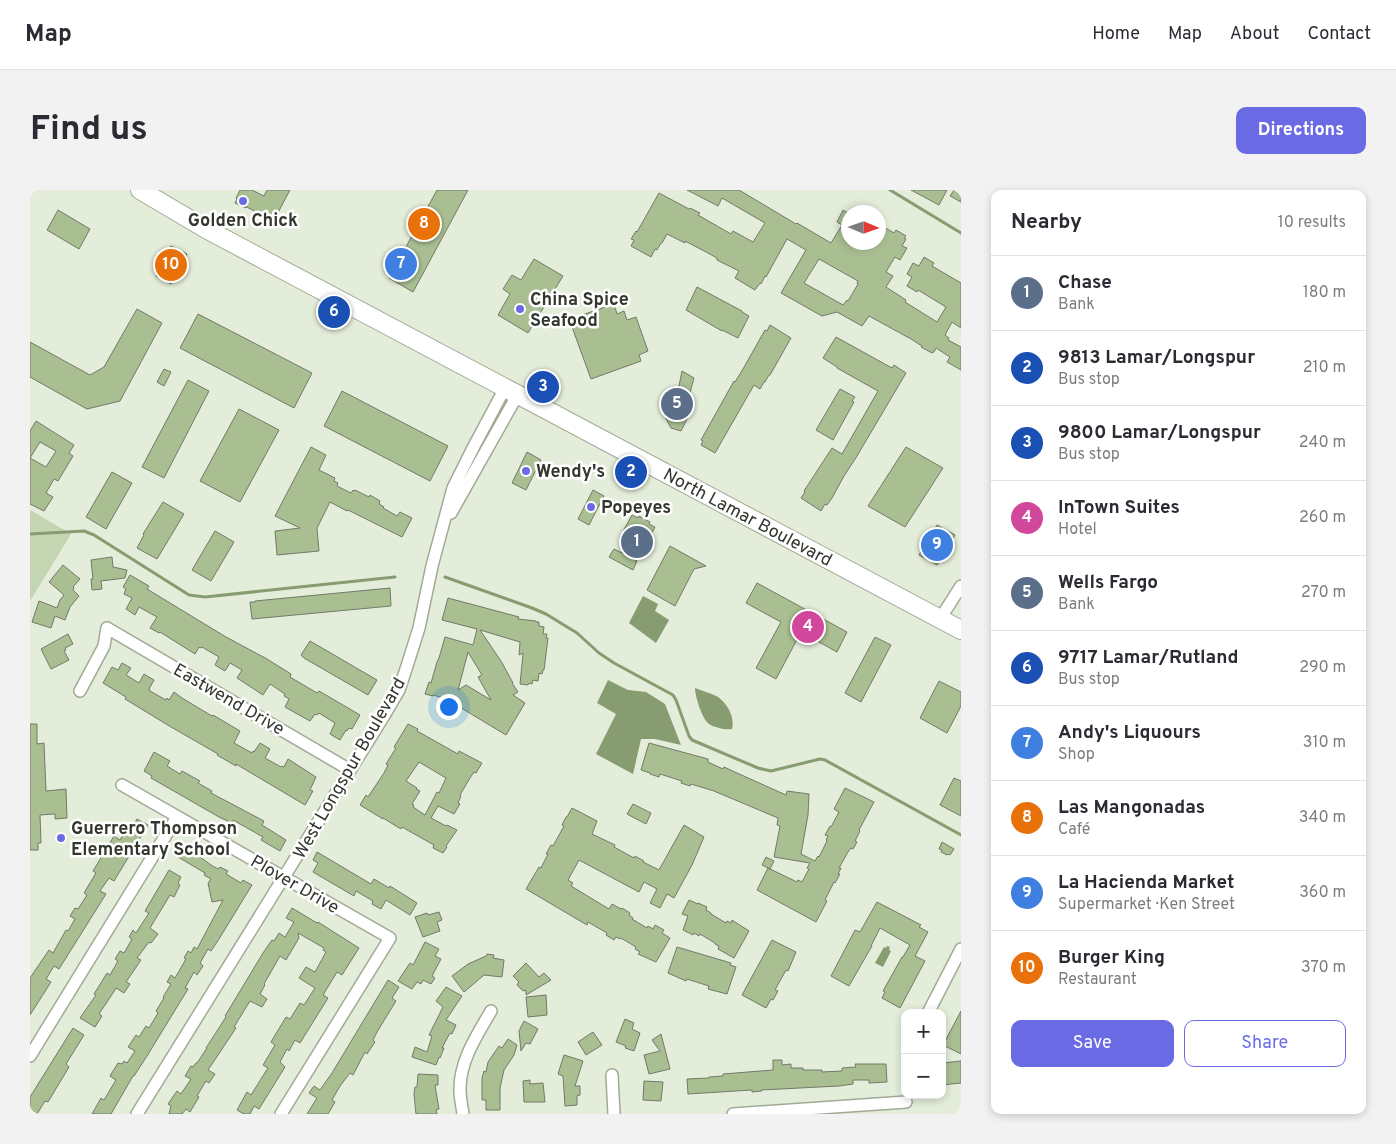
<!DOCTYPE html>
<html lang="en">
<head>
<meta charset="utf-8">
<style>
  body { margin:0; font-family:Overpass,sans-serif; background:#f2f2f3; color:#2b2b33 }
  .controls { position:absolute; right:15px; bottom:15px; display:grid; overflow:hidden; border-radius:10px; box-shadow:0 2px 8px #0003 }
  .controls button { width:45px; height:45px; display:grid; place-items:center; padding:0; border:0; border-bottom:1px solid #e1e1e2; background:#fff; color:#2b2b33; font:25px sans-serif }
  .compass { position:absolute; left:811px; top:15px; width:45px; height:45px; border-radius:50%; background:#fff; box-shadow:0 2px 8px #0003; rotate:92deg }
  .you { position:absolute; left:418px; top:516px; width:18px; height:18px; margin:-12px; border:4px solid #fff; border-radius:50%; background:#1a73e8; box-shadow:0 0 0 8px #1a73e833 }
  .badge { display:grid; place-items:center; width:32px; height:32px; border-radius:50%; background:#6a6be4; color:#fff; font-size:16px; font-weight:700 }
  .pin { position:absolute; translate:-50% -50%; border:2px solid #fff; box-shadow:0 1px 5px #0006 }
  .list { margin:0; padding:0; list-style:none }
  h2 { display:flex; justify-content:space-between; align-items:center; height:65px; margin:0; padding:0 20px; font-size:21px }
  h2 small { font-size:16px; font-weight:400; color:#7c7c81 }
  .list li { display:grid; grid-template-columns:32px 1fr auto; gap:15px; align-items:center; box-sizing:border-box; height:75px; padding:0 20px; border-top:1px solid #e1e1e2 }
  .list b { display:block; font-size:19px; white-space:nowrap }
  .list p { margin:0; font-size:16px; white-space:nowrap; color:#7c7c81 }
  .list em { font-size:16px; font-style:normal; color:#7c7c81 }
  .actions { display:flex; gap:10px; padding:15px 20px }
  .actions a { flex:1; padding:11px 0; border:1px solid #6a6be4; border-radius:10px; text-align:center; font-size:18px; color:#6a6be4 }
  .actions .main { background:#6a6be4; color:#fff }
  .map { position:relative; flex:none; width:931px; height:924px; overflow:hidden; border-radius:10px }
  header { display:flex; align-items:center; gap:30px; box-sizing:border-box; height:70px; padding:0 25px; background:#fff; border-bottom:1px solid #e1e1e2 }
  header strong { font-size:24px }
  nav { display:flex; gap:28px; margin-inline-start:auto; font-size:18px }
  .intro { display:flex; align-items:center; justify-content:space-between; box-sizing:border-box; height:120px; padding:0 30px }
  h1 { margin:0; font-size:35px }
  .button { padding:12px 22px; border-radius:10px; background:#6a6be4; color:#fff; font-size:18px; font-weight:700 }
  main { display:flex; gap:30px; padding:0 30px }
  aside { flex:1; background:#fff; border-radius:10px; box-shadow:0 2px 8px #0003 }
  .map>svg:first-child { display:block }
  .green { fill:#c3d5b1 }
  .water { fill:#879c71 }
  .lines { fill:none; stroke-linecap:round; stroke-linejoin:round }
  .stream { stroke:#879c71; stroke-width:3 }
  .building { fill:#a9bf92; stroke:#717a68; fill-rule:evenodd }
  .minor-casing { stroke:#a0aa97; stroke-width:14 }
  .primary-casing { stroke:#a0aa97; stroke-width:20 }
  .minor { stroke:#fff; stroke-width:11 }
  .primary { stroke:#fff; stroke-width:18 }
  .poi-dot { fill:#6a6be4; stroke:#fff; stroke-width:2 }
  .labels { text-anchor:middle; stroke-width:5; stroke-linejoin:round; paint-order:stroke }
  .poi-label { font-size:18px; font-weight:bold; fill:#33372f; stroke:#fff; text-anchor:start }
  .street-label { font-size:18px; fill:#33372f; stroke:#fff }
</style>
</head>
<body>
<header>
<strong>Map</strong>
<nav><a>Home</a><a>Map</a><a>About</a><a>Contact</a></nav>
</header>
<div class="intro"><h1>Find us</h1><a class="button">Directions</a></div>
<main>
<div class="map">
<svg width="931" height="924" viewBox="0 0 931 924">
  <rect width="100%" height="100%" fill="#e3edd9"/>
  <!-- green -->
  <path class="green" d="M0,320l41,24 -41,67z"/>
  <!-- water -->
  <path class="water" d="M613,406l15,8 -3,7 14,9 -13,23 -27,-20z
    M578,490l20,10 18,2 19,12 16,41 -26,-6h-14l-8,35 -37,-20 20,-40 -19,-11z
    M665,498c7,3 16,5 23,9 10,7 17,21 14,32 -6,1 -17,-1 -23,-5 -7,-5 -14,-28 -14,-36z
    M857,756l3,1 -1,3 2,1 -8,16 -8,-4 9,-16 2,1z"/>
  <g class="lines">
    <!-- stream -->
    <path class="stream" d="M860,0l71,43
      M0,344l54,-3 10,4 95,60 16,2 190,-20
      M415,387l87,31 14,6 31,19 22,20 15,10 59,32 3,5 13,36 3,4 66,28 13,3 49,-12 5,1 136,75"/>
  </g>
  <!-- building -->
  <path class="building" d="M210,0h12l12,6 3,-6h23l-17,32 -26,-15 -1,1 -11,-5 2,-4 -1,-1z
    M407,0h31l-55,102 -24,-14z
    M657,0h52l57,34 1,-1 34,20 11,-18 -5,-3 6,-12 5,3v29h30v-16l3,1 1,-1 12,7 2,-3 10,6 -2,2 2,1 -4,7 5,2 -7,12 -5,-3 -9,15 7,4 -7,11 20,13 -1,2 32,20 9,-15 -28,-17 -1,2 -10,-6 5,-9 -5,-3 6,-11 6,3 5,-9 10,6 -2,3 29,17v45l-9,-6 -7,13 4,3 -1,2 13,7v23l-14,-8 3,-5 -14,-9 -2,4h-1l-1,1 -11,-6 1,-1 -11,-7 -42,-23 -7,10 -25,-14 -15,4 -41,-23 25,-43 -19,-11 -21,38 -1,-1 -4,8 -1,-1 -5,7 -20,-12 4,-7 -22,-11v-2l-11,-6 -21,-11v2l-18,-9 -5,9h-1l-4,7 -2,-1 -4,8 -20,-11 3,-6 -3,-1 5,-8 1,1 22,-39 30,16 1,-1 10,5 -2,2 33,19 2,-3 20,11 12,-19 -43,-25 -4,8zM789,69l39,22 -1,2 1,1 -10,17 -1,-1 -4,5 -39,-22z
    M881,0h36l-8,15z
    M924,0h7v12l-11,-6z
    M28,20l32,19 -11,20 -32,-19z
    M141,56l16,8 -16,30 -15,-8z
    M504,69l29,17 -35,57 -30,-18 12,-21 -7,-5 9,-14 9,5z
    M667,97l45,24v1l7,4 -11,22 -16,-8v1l-7,-4 -29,-17z
    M584,114l3,10 7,-3 3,9 9,-3 12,34 -9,4 2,6 -50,18 -19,-52 10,-4 -3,-7z
    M107,119l25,14 -42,78 -33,8 -57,-32v-35l60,33 14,-8z
    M168,124l114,59 -18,35 -114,-60z
    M740,135l21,13 -21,37h-1l-4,7h-1l-4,7 -6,-4 -39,68 -14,-8 2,-4 -2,-1 33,-59 1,1 8,-13 22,-39 2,1z
    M806,147l56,31 2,-3 12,8 -49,83 -13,20 -12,22 -5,7 -2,-1 -4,7 -20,-13 4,-6 -1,-1 28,-43 10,6 36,-63 -41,-23v-1l-14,-9z
    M134,179l7,3 -7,14 -7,-4z
    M652,181l12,7 -8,29 5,4 -10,20 -10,-3 -9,-17 7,-14 7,4z
    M158,190l21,11 -45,87 -22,-11z
    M810,199l15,8 -3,4 2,1 -21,38 -17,-10z
    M312,201l106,55 -18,35 -106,-55z
    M209,219l40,21 -39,72 -40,-21z
    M6,231l38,24 -5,8 4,3 -15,25 -4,-2 -8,14 7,4 -9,14 -14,-7v-73zM10,252l16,9 -10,16 -16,-9z
    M281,257l15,8 -7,15 16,8 -1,3 4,2 -1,3 14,7 2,-3 1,1 1,-1 14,7 1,-2 10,6 -1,3 5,3 -1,1 14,8 3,-4 12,6 -10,19 -54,-27 -1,1 -17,-9 -13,26 2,23 -42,4 -2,-24 25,-3 -25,-12z
    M876,257l37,21 -38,59 -37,-21z
    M497,262l14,8 -15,30 -14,-7z
    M82,282l20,11 -26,46 -20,-12z
    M563,300l11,6 -15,29 -11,-6z
    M133,312l21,12 -27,45 -20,-11 7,-13 -1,-1z
    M602,325l6,3 1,-2 11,6 -1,2 6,3 -11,21 -7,-4 -7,13 7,4 -4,9 -24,-13 5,-8 8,4 7,-13 -8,-5z
    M907,335l18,10 -18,30 -18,-10z
    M185,341l19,11 -23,39 -19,-11z
    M640,356l36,20 -12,3 -19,37 -28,-16z
    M82,367l1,10 14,3 -2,8 -24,3 1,8 -10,1 -1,-11h2l-2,-19z
    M33,375l17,14 -7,8 1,1 -1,2 6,6 -9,11 -5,13 -10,-4 -4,12 -19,-6 7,-21 18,7 3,-8 4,-5 -15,-13z
    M100,385l19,11 -2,3 79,48 41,22 24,15 -1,3 27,16 2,-2 41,24 -8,14 -3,-1 -2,3 -1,-1 -6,10 -10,-6 5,-11 -16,-10 -2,2 -2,-1 -5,7 -25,-14 4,-8 -5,-3 1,-2 -15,-10 -7,11 -26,-17 5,-8 -12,-7 -5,8 -10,-6 4,-8 -17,-10 -1,1 -2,-1 -4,7 -35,-22 -1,1 -9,-5 7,-11 -18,-10 -4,8 -9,-6 6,-11 -8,-4 2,-5 -3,-2z
    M727,393l90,49 -10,20 -36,-20 -25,47 -20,-11 25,-46 -35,-19z
    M360,398l1,18 -139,13 -2,-17h5v-1z
    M418,408l71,19 -1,2 18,2v1h3v4l5,1 -1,7h4l-1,4h2l-4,32h-1l-1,4 -3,-1 -1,8 -5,-1 -1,4 -3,-1 -1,2 -8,-1 3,-30v-1l-4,2 1,-13 -40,-12 21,31 12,22h-1l6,9 -5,3 12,8 -19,32 -48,-29 3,-3 -28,-8v1l-8,-2 4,-12 2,1 6,-21 2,-4 6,-21 28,8 4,-16 -35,-9zM438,462l14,23 -4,2 13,23 -25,-15 -8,5z
    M38,444l5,10 -8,4 1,2 -2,1 5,9 -18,9 -10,-20z
    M845,447l16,8 -30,57 -16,-9z
    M280,451l67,39 -9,15 -64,-37 -3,-3z
    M92,473l9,5 -5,7 13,8 5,-9 10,6 -5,9 1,2 16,9 1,-2 2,2 5,-8 8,6 30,18 1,-1 27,16 -6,12 18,10 1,-2 1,1 6,-9 10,6 -5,9 16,9 1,-1 2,1 4,-8 28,18 -6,13 3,1 -8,14 -69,-41v2l-19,-11 1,-1 -47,-27 -46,-28 1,-2 -23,-14 9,-16 6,3z
    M909,491l22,11v14l-14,27 -27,-15z
    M0,534h7v20l7,-1 2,48 20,-2 1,29 -12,1v-5l-15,1 1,28h-3v7h-8z
    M378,534l10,5 -1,2 41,23 1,-3 23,12 -6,10 -2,-1 -4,6 -10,17 1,1 -3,7 2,1 -6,10 -16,-8 -7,12 15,8 1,-1 10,5 -11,16 1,1 -4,6 -10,-5 1,-3 -32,-18 -1,2 -18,-11v1l-23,-14 6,-10 2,2 16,-24 4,-8 -2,-1 10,-16 -2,-1zM389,572l27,16 -7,15 -2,-1 -12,23 -12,-8 1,-2 -2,-1 8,-13 -4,-2 1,-1 -11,-7z
    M619,553l59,16v3l15,7 1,-2 13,6 49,22 1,-4 22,3 -1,21 -7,39 14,7 3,-5 1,1 8,-16 -1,-1 2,-4 -3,-1 5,-9 1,1 8,-15 -5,-3 11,-21 29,14 -15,28 1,1 -5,10 2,1 -4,7 -2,-1 -3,4 -9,16h2l-3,6h2l-5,9 -1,-1 -9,18 2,1 -11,21 -59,-32 11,-22 29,14 1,-2 4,2 7,-13 -2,-1 3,-5 -36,-6 6,-31 -3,-1 1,-7 -64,-27 -23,-7 -1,2 -9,-3 1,-2 -22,-7 -1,3 -9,-3v-1l-9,-3z
    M124,562l16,9 -3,5 13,8 2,-3 18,10 -2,2 14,8 -1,2 53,28 -2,4 24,15 -6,11 -19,-11 2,-3 -7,-4 -23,-13 -1,3 -13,-6 -68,-39 1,-2 -8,-5z
    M924,588l7,3v35l-21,-11z
    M603,614l18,9 -5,11 -19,-10z
    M542,618l25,13 -5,13 23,11 -1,2 20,11 1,-2 9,5 -1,1 16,8 25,-45 20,12 -12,28 -18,33 -7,-4 -7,14 -10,-5 7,-14 -13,-7 -5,10 -60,-32 -11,20 5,3 -2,3 38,23 3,-5 9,5 1,-1 8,5 -1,2 4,3 -1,1 15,9 1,-2 5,3 2,-4 9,5 -2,3 8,5 -14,24 -18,-8 2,-2 -5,-3 1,-2 -15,-9 -1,1 -4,-2 -2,3 -8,-5 1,-2 -19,-11 -1,3 -61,-36 13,-22 2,1 7,-14h-2l5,-9 2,1 11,-20 -2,-1 4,-8h1z
    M107,629l11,6 -34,56 -5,-3 -9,13 6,3 -47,75 -5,-3 -8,13 5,3 -21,33v-37l19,-28 4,3 13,-23 2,1 7,-12 -5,-3 5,-8 3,1 9,-14 -3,-2 12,-20 -3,-2 21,-35 6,4 9,-16 4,3z
    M912,652l12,7 -4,6 -2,-1 -1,1 -6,-3 1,-2 -3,-1z
    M155,656l26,19 7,4 2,-2 8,4 -2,3 15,9 2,-3 9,5 -33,54 -8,12 -3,-2 -8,14 3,3 -6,9 -3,-3 -9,16 3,1 -41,67 -13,20h-1l-22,38h-19l9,-16 3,2 12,-20 -6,-4 8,-13 4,1 2,-3 3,2 8,-12 -7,-4 8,-12 3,2 7,-11 3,2 9,-15 -2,-2 8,-13 -1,-1 8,-13 -4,-2 4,-7 4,3 11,-19 -2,-1 4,-7 3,2 3,-6 3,2 26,-49 -11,2 -4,-19 3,-4 -7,-4 1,-2 -27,-16z
    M287,662l54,32 3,-5 15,9 1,-2 27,17 -7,12 -24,-15 -5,9 -9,-5 1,-3 -17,-10 -2,5 -41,-24 5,-9 -5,-3z
    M736,667l8,4 -4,8 -8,-4z
    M139,680l12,7 -3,6 2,2 -6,12 -4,-2 -20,33 8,6 -7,9 -2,-1 -12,16 4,2 -15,22 4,2 -6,9 -8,-5 -1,2 -16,24 3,2 -7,11 -15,-9 16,-23 -2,-1 13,-21 3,2 8,-14 -3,-2 5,-8 4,2 8,-14 -3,-2 4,-7 3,3 13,-20 -4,-2z
    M659,710l9,4v-1l9,4 -1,3 5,3v1l15,9 1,-2 4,2 1,-3 17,11 -15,27 -16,-9 1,-3 -4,-2v-1l-15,-9 -1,2 -5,-3 -1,2 -10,-5 5,-14 -6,-2z
    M847,712l44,23 -2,2 9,5 -13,24 10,5 -25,47 -18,-10 3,-6 -2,-1 14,-25 5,-9h1l7,-12 -30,-17 -9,18h1l-3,5 -20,35 -18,-10 24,-46 5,2z
    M262,718l25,15 1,-1 11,7 30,19 -7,11 -10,16 -5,-3 -14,23 5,3 -28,45 -5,-3 -6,11 -2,-2 -7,13 5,5 -26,42 -5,-3 -4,8h-6l-7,-4 10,-18 4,3 17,-27 -5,-3 12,-20 -4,-3 15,-25 4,2 10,-16 4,2 11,-17 -16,-10 7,-11 9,5 11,-20 -3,-2 1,-2 -26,-15 1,5 -13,22 -6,-4 -16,28 1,1 -5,9 7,5 -5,8 -12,-6 -16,26 2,1 -28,42 7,4 -6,9 -3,-2 -9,15 2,1 -9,15 -4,-3 -4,5h-13l2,-8 -3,-2 9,-13 4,3 10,-15 -6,-3 6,-10 2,1 3,-4h1l10,-15h-1l20,-31 -1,-1 38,-63 9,-13 2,1 5,-8 6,4 9,-15 -8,-4z
    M409,722l3,8 -5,2 3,9 -17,6 -8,-20 12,-4 1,2z
    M742,750l24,12 -8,19 -2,-1 -11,20 3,1 -5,9 -2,-1 -5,9 -24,-13z
    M395,752l14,7 -4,7 6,3 -9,17 3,2 -4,6 -8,-4 -2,4 -4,-2 -5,7 -14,-8 12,-18 3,2z
    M647,757l54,16 -1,2 6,2 -9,27 -19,-5 1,-3 -22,-7 -1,2 -18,-8z
    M457,764l7,1 -1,3 11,2 -2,17 -18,-2 -20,17 -12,-16 16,-12 18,-8z
    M496,773l13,14 5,-4 7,7 -25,15v-5l-3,1 -6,-6 2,-3 -6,-6z
    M358,790l11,7 -7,11 4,3 -19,31 -4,8 2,2 -8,12 -2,-2 -12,23 -3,-2 -10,13 -8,14 3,2 -7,12h-21l10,-16 -8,-5 5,-7 6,4 12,-17z
    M416,797l16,9 -16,24 10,5 -4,9 -2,-1 -8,15h2l-4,10 -1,-1 -3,8 -24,-8 3,-10 12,5 5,-16 -3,-1 14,-28 -7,-6z
    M516,805l1,20 -19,2 -2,-20z
    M931,821v43l-18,-9z
    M595,829l9,4 -2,6 8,4 -6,18 -9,-3 1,-2 -10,-4z
    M494,831l14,8 -8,15 -4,-1 -5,8 -2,-20z
    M43,838l11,7 -18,29 3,3 -21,35 -3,-1 -8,13h-7v-17z
    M563,842l9,13 -16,10 -8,-13z
    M631,844l9,35 -21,5 -5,-19 16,-4 -8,-11z
    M478,849l9,6 -3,10 -10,15 -4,18v22h-14v-10h-4v-22l2,-7 2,1 2,-10 11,-16 3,2z
    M534,865l19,6 -8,25h5v9l-3,1v9l-12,1 -2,-30 -5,-2z
    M743,870h9v5l9,-1v4h12v2h19v2l20,-1v-3l14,-1 -1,-3h31l1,18 -18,1v-3h-16v4l-14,2 -78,4 1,1 -10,1v-2l-64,4 -1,-15 22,-1v-1l14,-1v-2l50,-4z
    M931,871v22l-19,2v-22z
    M388,884l20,1v10h-3l4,24 -3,1 1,4h-21l-2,-20 1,-7h2z
    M500,890v4l13,-1 2,19h-21l-1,-21z
    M614,891l19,1 -2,19 -18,-1z"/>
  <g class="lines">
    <!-- minor casing -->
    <g class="minor-casing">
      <path id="minor" d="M421,323l67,-119
        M910,429l21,-33
        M50,501l24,-45 3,-18 243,142
        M92,595l268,153 -109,176
        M898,823l33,-64
        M0,866l147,-239
        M582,885l2,39
        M107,924l248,-400 14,-24 8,-24 12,-38 13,-62 21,-78 20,-40 32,-60
        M433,924c-1,-8 -3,-16 -3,-23 -1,-29 17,-56 31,-80
        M703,924l173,-12"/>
    </g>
    <!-- primary casing -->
    <g class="primary-casing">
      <path id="primary" d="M110,0l66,39 755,401"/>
    </g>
    <!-- minor -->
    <use href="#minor" class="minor"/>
    <!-- primary -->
    <use href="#primary" class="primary"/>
  </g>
  <!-- markers -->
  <g class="poi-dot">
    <circle cx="213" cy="11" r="5"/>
    <circle cx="490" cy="119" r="5"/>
    <circle cx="496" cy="281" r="5"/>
    <circle cx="561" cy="317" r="5"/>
    <circle cx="31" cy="648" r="5"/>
  </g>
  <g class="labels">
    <!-- poi labels -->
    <g class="poi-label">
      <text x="213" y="36" text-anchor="middle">Golden Chick</text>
      <text x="500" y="115">China Spice<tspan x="500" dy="21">Seafood</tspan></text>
      <text x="506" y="287">Wendy's</text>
      <text x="571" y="323">Popeyes</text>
      <text x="41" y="644">Guerrero Thompson<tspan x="41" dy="21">Elementary School</tspan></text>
    </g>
    <!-- street labels -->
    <g class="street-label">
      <text transform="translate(718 327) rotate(28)" y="6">North Lamar Boulevard</text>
      <text transform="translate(199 509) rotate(30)" y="6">Eastwend Drive</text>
      <text transform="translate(319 578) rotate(-60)" y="6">West Longspur Boulevard</text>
      <text transform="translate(265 694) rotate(30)" y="6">Plover Drive</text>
    </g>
  </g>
</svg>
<div class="controls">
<button>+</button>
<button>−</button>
</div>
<svg class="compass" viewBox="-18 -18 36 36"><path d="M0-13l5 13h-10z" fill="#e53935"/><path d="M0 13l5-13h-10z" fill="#7c7c81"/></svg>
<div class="you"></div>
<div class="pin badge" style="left:607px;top:352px;background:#5c6f8a">1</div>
<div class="pin badge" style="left:601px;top:282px;background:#1a4fb4">2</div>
<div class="pin badge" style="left:513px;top:197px;background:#1a4fb4">3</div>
<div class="pin badge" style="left:778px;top:437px;background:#d1479c">4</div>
<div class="pin badge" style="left:647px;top:214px;background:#5c6f8a">5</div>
<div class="pin badge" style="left:304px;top:122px;background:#1a4fb4">6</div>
<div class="pin badge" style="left:371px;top:74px;background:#3f7fe0">7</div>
<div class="pin badge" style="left:394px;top:34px;background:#e8710a">8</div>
<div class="pin badge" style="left:907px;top:355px;background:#3f7fe0">9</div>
<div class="pin badge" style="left:141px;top:75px;background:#e8710a">10</div>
</div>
<aside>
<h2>Nearby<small>10 results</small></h2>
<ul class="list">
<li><span class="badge" style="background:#5c6f8a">1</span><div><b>Chase</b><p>Bank</p></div><em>180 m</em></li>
<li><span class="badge" style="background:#1a4fb4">2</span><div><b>9813 Lamar/Longspur</b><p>Bus stop</p></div><em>210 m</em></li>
<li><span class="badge" style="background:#1a4fb4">3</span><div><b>9800 Lamar/Longspur</b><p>Bus stop</p></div><em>240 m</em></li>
<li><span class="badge" style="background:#d1479c">4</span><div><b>InTown Suites</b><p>Hotel</p></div><em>260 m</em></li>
<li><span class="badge" style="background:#5c6f8a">5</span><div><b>Wells Fargo</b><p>Bank</p></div><em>270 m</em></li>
<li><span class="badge" style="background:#1a4fb4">6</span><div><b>9717 Lamar/Rutland</b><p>Bus stop</p></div><em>290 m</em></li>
<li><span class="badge" style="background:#3f7fe0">7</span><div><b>Andy's Liquours</b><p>Shop</p></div><em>310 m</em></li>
<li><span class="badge" style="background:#e8710a">8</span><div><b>Las Mangonadas</b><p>Café</p></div><em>340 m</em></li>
<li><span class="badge" style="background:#3f7fe0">9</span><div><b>La Hacienda Market</b><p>Supermarket · Ken Street</p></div><em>360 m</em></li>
<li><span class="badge" style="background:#e8710a">10</span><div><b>Burger King</b><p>Restaurant</p></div><em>370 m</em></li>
</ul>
<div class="actions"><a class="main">Save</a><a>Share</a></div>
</aside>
</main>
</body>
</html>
